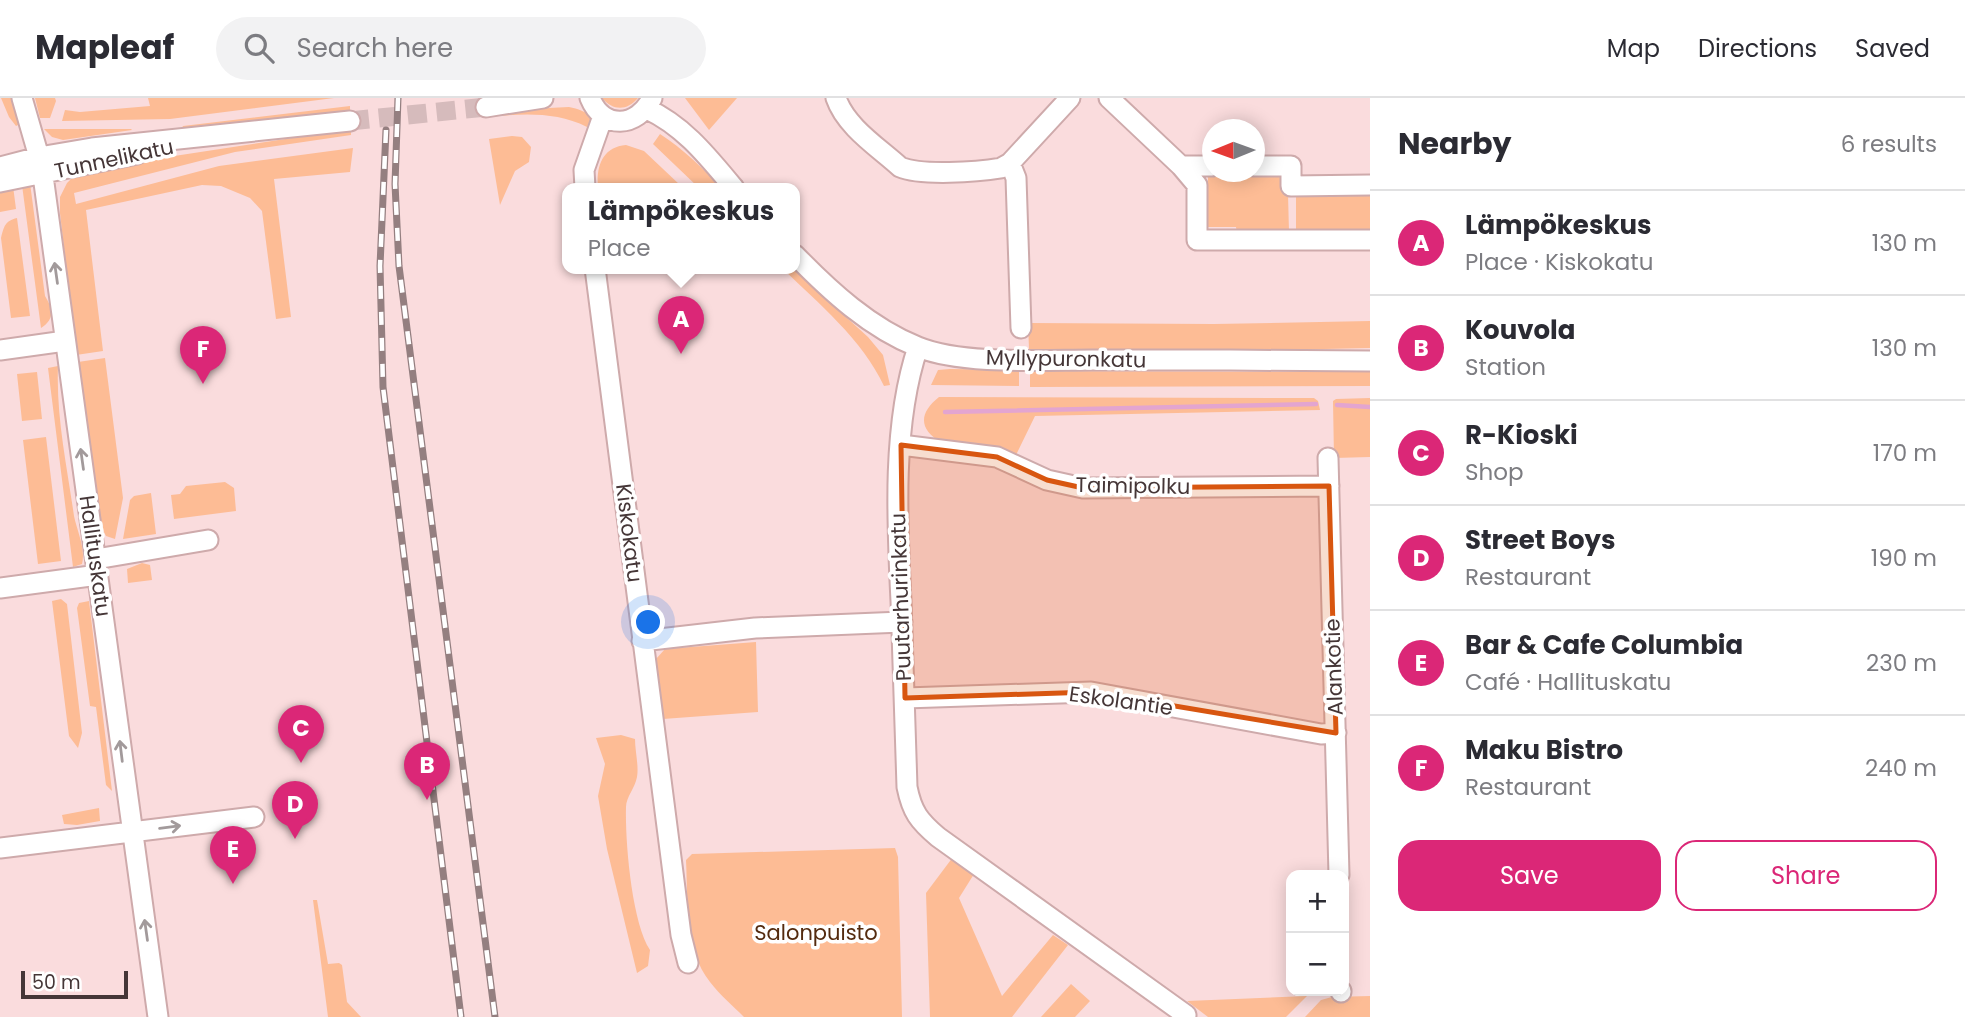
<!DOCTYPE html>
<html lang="en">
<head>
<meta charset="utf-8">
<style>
  body { margin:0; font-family:Poppins,sans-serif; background:#f2f2f3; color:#2b2b33 }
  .controls { position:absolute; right:21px; bottom:21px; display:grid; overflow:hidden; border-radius:14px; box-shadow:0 4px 18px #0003 }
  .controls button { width:63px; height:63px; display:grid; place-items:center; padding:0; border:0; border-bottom:2px solid #e1e1e2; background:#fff; color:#2b2b33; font:35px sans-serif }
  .compass { position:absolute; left:1202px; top:21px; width:63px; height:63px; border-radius:50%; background:#fff; box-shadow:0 4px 18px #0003; rotate:269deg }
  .scale { position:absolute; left:21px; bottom:18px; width:107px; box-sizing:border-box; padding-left:7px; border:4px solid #453637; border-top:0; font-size:19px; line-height:24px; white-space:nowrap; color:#453637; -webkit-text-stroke:5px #fff; paint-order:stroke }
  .you { position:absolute; left:649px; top:525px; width:24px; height:24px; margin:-18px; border:5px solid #fff; border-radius:50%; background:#1a73e8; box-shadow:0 0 0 10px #1a73e833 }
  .badge { display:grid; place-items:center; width:46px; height:46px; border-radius:50%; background:#db2777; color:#fff; font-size:23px; font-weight:700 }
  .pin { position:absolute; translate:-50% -58px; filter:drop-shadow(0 2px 4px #0008) }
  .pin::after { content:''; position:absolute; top:37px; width:24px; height:21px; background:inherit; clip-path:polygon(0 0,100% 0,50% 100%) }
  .popup { position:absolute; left:562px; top:85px; width:238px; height:91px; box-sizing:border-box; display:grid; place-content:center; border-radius:14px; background:#fff; filter:drop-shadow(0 2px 5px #0005); font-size:23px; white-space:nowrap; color:#7c7c81 }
  .popup b { font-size:26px; color:#2b2b33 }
  .popup::after { content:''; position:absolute; left:50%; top:100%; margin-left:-14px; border:14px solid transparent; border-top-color:#fff }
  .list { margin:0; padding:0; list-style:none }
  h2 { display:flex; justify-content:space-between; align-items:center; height:91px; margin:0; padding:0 28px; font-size:30px }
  h2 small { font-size:23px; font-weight:400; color:#7c7c81 }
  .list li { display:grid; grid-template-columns:46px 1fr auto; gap:21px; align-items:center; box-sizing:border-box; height:105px; padding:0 28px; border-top:2px solid #e1e1e2 }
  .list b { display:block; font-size:26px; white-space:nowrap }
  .list p { margin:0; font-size:23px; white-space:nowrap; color:#7c7c81 }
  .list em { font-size:23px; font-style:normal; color:#7c7c81 }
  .actions { display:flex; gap:14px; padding:21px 28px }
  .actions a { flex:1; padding:16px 0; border:2px solid #db2777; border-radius:21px; text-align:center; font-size:24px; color:#db2777 }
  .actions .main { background:#db2777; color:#fff }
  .icon { flex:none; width:38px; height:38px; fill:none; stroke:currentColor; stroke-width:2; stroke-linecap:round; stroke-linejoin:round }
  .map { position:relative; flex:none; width:1370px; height:919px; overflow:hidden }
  header { display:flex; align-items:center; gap:42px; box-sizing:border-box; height:98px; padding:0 35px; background:#fff; border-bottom:2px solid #e1e1e2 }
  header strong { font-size:33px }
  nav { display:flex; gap:38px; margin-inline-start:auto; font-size:24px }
  .search { width:490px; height:63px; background:#f2f2f3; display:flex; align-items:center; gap:18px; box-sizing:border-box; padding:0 24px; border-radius:38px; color:#7c7c81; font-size:26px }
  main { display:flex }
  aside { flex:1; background:#fff }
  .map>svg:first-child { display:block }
  .green { fill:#fdbc95 }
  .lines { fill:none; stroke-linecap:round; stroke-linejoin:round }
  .stream { stroke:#e3a5d0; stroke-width:4.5 }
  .minor-tunnel { stroke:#d6bbbc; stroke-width:19; stroke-dasharray:19 10; stroke-linecap:butt }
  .minor-casing { stroke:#ceaaab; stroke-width:23 }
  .minor { stroke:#fff; stroke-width:19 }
  .rail-casing { stroke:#947f80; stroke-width:7 }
  .rail { stroke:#fff; stroke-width:4.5; stroke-dasharray:13; stroke-linecap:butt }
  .oneway { stroke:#a29a9b }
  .marked { fill:#d85610; fill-opacity:0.2; stroke:#d85610; stroke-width:5; stroke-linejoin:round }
  .labels { text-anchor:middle; stroke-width:7; stroke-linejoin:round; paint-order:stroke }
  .street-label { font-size:21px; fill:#453637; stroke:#fff }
  .park-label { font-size:21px; fill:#542b0f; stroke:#fff }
</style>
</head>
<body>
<header>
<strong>Mapleaf</strong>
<div class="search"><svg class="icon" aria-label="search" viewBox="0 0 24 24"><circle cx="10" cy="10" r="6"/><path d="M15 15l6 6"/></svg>Search here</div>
<nav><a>Map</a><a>Directions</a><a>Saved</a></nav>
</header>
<main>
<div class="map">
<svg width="1370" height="919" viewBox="0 0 1370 919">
  <rect width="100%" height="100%" fill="#fadcdd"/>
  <!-- green -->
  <path class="green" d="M1,0h11l8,26 -4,2 -7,-9z
    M35,0h20l1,3 -6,17h-10z
    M148,0h186l-164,21 -108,2 3,-11 15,2 70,-6z
    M602,0h36c-11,13 -25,13 -36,0z
    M685,0h52l-28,32z
    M350,8v5l-113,15 -55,2 1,-2z
    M569,9c9,2 17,4 23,11l-5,9c-32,-16 -66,-13 -100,-10l-2,-6z
    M44,31h87l1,1 -69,10 -11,-3z
    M351,31v6l-116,17 -161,41 2,11 143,-38 134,-18 -3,24 -76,7 17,138 -15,2 -14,-108 -12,-13 -29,-12 -19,-1 -116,25 17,141 -27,4 -16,-142v-16l7,-14 9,-9 46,-10z
    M660,36c23,15 42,33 61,54h-22l-46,-44z
    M512,38l10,1 9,10 -2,15 -14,9 -15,34 -11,-66z
    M626,47l18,6 36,34v3h-82c-2,-21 4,-41 28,-43z
    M1283,74v22h5l1,38 -52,1 -1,-6h-28v-54z
    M30,85l15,113c8,13 10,23 -4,32l-19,-143z
    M13,88l3,23 -16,3v-23z
    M1296,94h74v40h-74z
    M17,120l13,98 -19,2 -10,-80c3,-12 4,-17 16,-20z
    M782,170h10l76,69 15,18 7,30 -6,1c-22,-47 -65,-82 -102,-118z
    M1370,223v27l-91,2 -250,-1 -1,-26 186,1z
    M105,260l18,140 -8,41 -9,-3 -6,-12 -22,-162z
    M58,268c-2,51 9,100 16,150 3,15 12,33 8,48l-9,3 -25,-199z
    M950,271l69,1v16l-88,-1 7,-15z
    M1030,273l340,1v14l-340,1z
    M37,274l5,47 -20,2 -5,-47z
    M939,299l375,1 4,3 2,9 -285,6 -19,39 -11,-4 -63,-8c-24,-14 -23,-30 -3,-46z
    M1370,300v59l-36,1 -1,-57 3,-2z
    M46,339l15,124 -23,3 -15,-124z
    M225,384l9,6 2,23 -62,8 -3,-24 9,-1 6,-8z
    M151,395l5,41 -33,5 7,-39 4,-4z
    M142,465l8,2 2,15 -24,3 -1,-14z
    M61,501l6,5 15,129 -4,15 -9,-12 -17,-135z
    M89,503l23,190 -6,-6 -10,-78 -6,-1 -13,-98 2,-5z
    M756,544l2,70 -95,7 -7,-60 9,-10z
    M621,637l14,4c0,12 4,27 2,38 -2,11 -11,20 -11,30 -1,35 6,116 24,143l-2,16 -11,7 -30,-124 -9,-53 7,-32 -9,-26z
    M99,710l1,13 -23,4 -13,-1 -2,-9z
    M895,750l3,9 4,160h-158c-11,-11 -24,-22 -34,-35 -26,-33 -22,-83 -24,-122l6,-6z
    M953,759l21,17 -15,24 43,98 51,-61 15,10 -56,72h-82l-4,-124z
    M313,802h4l11,64 11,-1 3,2 5,37 14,15h-33z
    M1071,886l19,17 -15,16h-34z
    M1307,898l-21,21h-78l-21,-16z
    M1370,898v21h-65l16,-17 11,-3z"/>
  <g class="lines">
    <!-- stream -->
    <path class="stream" d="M1337,307l33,2
      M945,314l371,-8"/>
    <!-- minor-tunnel -->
    <path class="minor-tunnel" d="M350,23l136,-14"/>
    <!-- minor casing -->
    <g class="minor-casing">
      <path id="minor" d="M22,0l17,59 5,26 114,834
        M590,0c13,32 47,30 62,0
        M836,0c10,29 42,49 64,69 21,9 77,5 101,1l9,-5 60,-65
        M1109,0l72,68 16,19v55h173
        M486,9l57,-9
        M647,11c37,17 61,48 87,79
        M1010,65l6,15 5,150
        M1181,68h31
        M1254,68h37v20l79,-1
        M0,69l39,-10 53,-9 258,-27
        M0,84l137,-28
        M585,90l-1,-18 19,-54
        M795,157c35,36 75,73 123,92 44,18 126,13 174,13 93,0 185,0 278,1
        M595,170l86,667 7,28
        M918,249c-26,77 -21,174 -17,254 2,62 4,124 6,186 5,25 12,34 31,50l248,178
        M0,252l65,-9
        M901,347l96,12 50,23 36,8 246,-2
        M1328,360l11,417
        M96,461l112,-19
        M0,490l98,-13
        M642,543l113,-13 147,-6
        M905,600l186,-6 230,42 15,-1
        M0,750l254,-31
        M1341,893v1"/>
    </g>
    <!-- minor -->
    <use href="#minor" class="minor"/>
    <!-- rail casing -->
    <g class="rail-casing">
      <path id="rail" d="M398,0l-3,86 4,82 96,751
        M386,32l-6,136 3,121 78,630"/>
    </g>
    <!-- rail -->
    <use href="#rail" class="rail"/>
  </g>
  <!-- one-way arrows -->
  <defs><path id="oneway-shaft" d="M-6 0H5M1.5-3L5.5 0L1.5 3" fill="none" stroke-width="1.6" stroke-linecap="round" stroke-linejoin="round" transform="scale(1.75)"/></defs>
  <g class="oneway">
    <use href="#oneway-shaft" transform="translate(56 175) rotate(-98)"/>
    <use href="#oneway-shaft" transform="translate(82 361) rotate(-98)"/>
    <use href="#oneway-shaft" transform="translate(121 653) rotate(-97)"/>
    <use href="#oneway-shaft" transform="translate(170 729) rotate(-7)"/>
    <use href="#oneway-shaft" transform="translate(146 832) rotate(-98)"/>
  </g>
  <!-- marked area -->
  <path class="marked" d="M901,347l96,12 50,23 36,8 246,-2 7,247 -245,-41 -186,6z"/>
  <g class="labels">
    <!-- street labels -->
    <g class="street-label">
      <text transform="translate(114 61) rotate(-12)" y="7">Tunnelikatu</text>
      <text transform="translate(1066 261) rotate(1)" y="7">Myllypuronkatu</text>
      <text transform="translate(1133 388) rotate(1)" y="7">Taimipolku</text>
      <text transform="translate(629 435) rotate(83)" y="7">Kiskokatu</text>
      <text transform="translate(95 458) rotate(82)" y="7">Hallituskatu</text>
      <text transform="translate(901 499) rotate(-92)" y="7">Puutarhurinkatu</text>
      <text transform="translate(1334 569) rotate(-92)" y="7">Alankotie</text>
      <text transform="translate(1121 603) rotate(8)" y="7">Eskolantie</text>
    </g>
    <!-- park labels -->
    <g class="park-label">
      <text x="816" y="842">Salonpuisto</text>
    </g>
  </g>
</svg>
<div class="controls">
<button>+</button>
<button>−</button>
</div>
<svg class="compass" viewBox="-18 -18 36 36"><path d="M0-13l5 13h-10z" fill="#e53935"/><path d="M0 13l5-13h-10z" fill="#7c7c81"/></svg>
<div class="scale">50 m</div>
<div class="you"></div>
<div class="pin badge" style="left:681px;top:256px">A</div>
<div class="popup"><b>Lämpökeskus</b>Place</div>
<div class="pin badge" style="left:427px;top:702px">B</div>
<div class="pin badge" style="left:301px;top:665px">C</div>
<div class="pin badge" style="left:295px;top:741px">D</div>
<div class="pin badge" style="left:233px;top:786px">E</div>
<div class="pin badge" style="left:203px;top:286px">F</div>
</div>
<aside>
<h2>Nearby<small>6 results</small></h2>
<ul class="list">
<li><span class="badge">A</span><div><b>Lämpökeskus</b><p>Place · Kiskokatu</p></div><em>130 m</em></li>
<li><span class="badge">B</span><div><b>Kouvola</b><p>Station</p></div><em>130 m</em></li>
<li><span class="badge">C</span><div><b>R-Kioski</b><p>Shop</p></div><em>170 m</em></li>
<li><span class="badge">D</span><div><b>Street Boys</b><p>Restaurant</p></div><em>190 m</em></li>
<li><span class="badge">E</span><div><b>Bar &amp; Cafe Columbia</b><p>Café · Hallituskatu</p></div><em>230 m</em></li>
<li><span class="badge">F</span><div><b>Maku Bistro</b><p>Restaurant</p></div><em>240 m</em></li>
</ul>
<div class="actions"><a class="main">Save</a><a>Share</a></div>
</aside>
</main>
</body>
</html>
